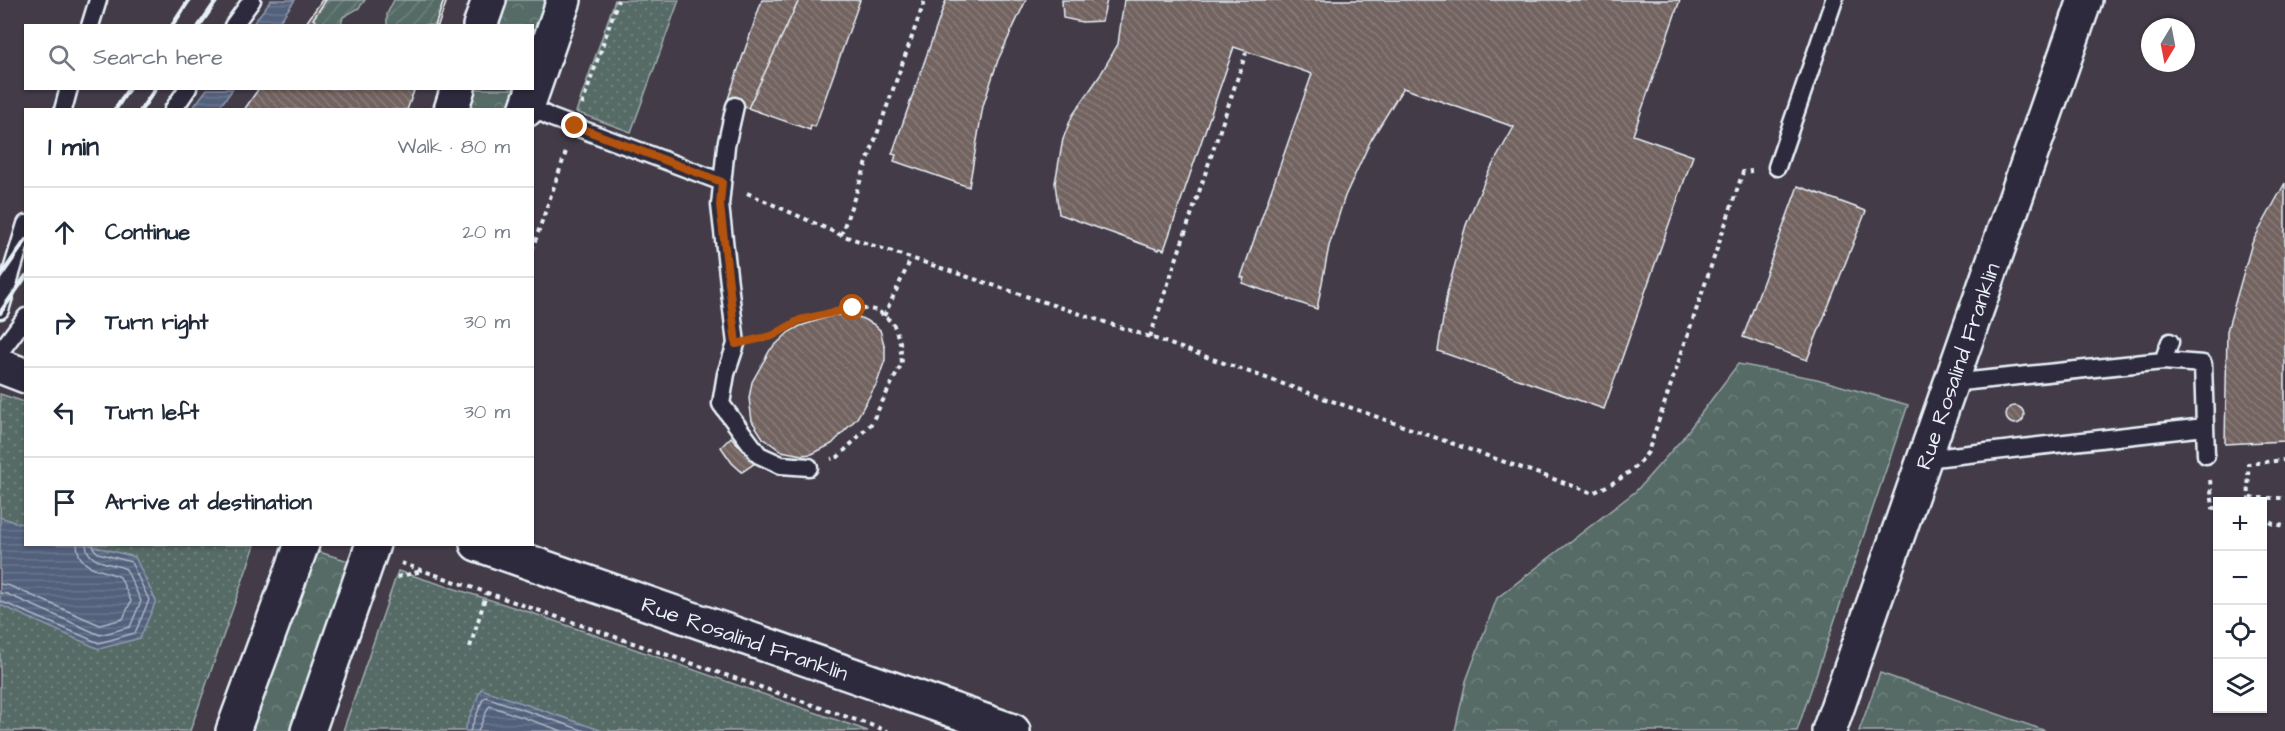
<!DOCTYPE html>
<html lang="en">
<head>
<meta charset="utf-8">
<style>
  body { margin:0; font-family:"Architects Daughter",sans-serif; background:#f2f2f3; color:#1f2937 }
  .controls { position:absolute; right:18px; bottom:18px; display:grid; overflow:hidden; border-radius:0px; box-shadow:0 2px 4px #0004 }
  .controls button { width:54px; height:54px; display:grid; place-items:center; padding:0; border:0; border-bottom:2px solid #e0e1e3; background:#fff; color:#1f2937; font:30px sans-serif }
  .compass { position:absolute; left:2141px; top:18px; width:54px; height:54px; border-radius:50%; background:#fff; box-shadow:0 2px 4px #0004; rotate:190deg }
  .stop { position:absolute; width:18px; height:18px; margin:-14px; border:4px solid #b45309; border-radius:50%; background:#fff }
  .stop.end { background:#b45309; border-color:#fff; box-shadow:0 2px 6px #0008 }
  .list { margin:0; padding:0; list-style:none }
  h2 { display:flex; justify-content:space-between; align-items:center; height:78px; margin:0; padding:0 24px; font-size:26px }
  h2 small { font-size:20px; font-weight:400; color:#747a83 }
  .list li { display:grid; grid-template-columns:39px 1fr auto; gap:18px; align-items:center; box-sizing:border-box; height:90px; padding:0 24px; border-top:2px solid #e0e1e3 }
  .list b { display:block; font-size:22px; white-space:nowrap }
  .list em { font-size:20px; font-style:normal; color:#747a83 }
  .icon { flex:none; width:33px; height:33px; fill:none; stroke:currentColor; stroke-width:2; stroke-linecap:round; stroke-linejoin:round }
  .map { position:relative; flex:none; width:2285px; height:731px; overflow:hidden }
  .search { position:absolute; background:#fff; box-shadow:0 2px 4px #0004; left:24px; top:24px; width:510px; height:66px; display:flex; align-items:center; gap:15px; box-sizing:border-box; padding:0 21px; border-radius:0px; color:#747a83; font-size:22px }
  .panel { position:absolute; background:#fff; box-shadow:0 2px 4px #0004; left:24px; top:108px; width:510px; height:438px; border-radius:0px }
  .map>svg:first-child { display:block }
  .grass { fill:url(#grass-dots); stroke:#9faeaf; stroke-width:1.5 }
  .forest { fill:url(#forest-crowns); stroke:#9faeaf; stroke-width:1.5 }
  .garden { fill:url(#garden-furrows); stroke:#9faeaf; stroke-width:1.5 }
  .water { fill:url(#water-rules); stroke:#8e9aad; stroke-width:1.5 }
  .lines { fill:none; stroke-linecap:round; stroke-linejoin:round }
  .shore { stroke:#acb7c6; stroke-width:1.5 }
  .building { fill:url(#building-back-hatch); stroke:#e8f1f8; stroke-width:1.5 }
  .service-casing { stroke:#e8f1f8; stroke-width:21 }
  .minor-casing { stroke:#e8f1f8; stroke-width:38 }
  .secondary-casing { stroke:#e8f1f8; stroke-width:38 }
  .path { stroke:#e8f1f8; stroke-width:4; stroke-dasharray:4.5 4.5; stroke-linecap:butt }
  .service { stroke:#2f2a3d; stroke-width:16 }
  .minor { stroke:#2f2a3d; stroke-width:33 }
  .secondary { stroke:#2f2a3d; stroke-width:33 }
  .rail { stroke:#e8f1f8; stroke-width:4.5 }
  .route { stroke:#b45309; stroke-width:8 }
  .labels { text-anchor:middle; stroke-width:5; stroke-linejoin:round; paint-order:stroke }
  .street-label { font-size:22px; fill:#e8f1f8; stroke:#2f2a3d }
</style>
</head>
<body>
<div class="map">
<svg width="2285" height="731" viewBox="0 0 2285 731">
  <defs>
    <pattern id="grass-dots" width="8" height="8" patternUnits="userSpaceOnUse" patternTransform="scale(1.5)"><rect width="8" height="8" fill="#566b66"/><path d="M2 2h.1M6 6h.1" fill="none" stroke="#6e817d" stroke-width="1.8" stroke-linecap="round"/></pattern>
    <pattern id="forest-crowns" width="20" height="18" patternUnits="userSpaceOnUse" patternTransform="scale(1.5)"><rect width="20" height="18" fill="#566b66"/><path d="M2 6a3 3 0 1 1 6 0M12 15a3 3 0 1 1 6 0" fill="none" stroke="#6e817d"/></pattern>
    <pattern id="garden-furrows" width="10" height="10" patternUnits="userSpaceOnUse" patternTransform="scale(1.5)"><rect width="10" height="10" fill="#566b66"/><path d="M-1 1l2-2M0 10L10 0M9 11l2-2" fill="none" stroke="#6e817d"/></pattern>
    <pattern id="water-rules" width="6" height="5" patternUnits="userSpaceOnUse" patternTransform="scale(1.5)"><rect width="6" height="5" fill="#52607b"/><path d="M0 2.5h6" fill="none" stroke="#6b778e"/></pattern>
    <pattern id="building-back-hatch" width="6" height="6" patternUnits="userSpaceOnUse" patternTransform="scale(1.5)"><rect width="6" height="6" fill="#736461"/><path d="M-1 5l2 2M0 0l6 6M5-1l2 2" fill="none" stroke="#877b78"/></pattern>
  </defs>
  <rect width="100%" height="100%" fill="#433b48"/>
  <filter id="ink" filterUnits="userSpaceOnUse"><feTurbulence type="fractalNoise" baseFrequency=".0167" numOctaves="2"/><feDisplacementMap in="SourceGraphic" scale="12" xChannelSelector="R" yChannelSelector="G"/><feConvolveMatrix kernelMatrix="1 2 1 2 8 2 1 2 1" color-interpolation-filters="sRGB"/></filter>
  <g filter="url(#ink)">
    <!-- grass -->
    <path class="grass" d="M615,0h64l-48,132 -55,-20z
      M0,394l25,8 1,142 229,1 -65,186h-190z
      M398,571l134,42 336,118h-525z"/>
    <!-- forest -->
    <path class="forest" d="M498,0h49l-14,42 -1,-16h-43z
      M467,89h49l-7,20 -49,1z
      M1738,364l79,15 91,26 -111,326h-342l11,-50 31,-83 139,-107 46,-52z
      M306,548l46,14 -60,169h-50z
      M1880,673l166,58h-187z"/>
    <!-- garden -->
    <path class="garden" d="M326,0h39l-6,8 -16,9 -2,8h-19l-9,-6z
      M394,0h50l-9,25 -48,1v-12z"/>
    <!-- water -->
    <path class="water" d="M271,0h24l-18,25h-25z
      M207,89h26l-15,20h-26z
      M0,517l25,8 1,19 63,1 46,12 21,44 -16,37 -41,11 -99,-44z
      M481,689l122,42h-139z"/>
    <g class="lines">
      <!-- shore -->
      <path class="shore" d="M0,584l10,2 90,39 23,-6 8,-18 -11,-24c-18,-9 -42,-6 -43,-33
        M0,593l7,1 93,41 30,-8 11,-26 -15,-32c-14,-7 -39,-4 -40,-25
        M0,601l99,42 36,-10 14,-33 -18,-38 -33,-9 -4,-4 -1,-5
        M470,731l13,-32 3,-2 99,34
        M478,731l10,-23 2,-2 72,25"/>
    </g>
    <!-- building -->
    <path class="building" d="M322,0h4l-13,19 9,7h-18z
      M444,0h3l-9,26h-3z
      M762,0h37l-51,108 -21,-6z
      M799,0h61l-45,127 -4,-2 -1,5 -62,-22z
      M946,0h80l-28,60 -15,46 -14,81 -75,-26 2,-6 -4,-1z
      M1062,0h45l-5,21 -20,1 -19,-4z
      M1124,0h556l-47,135 60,21 -89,253 -166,-58 9,-58 19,-68 22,-52 26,-46 -111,-39 -32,52 -26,56 -16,50 -12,63 -75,-26 2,-5 -3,-1 71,-203 -78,-27 -70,203 -4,-2 -1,2 -100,-36 -4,-31 8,-44 9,-23 27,-39 19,-33z
      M259,88h156l-8,22h-163z
      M2285,183v258l-60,3 2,-113 25,-88z
      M1798,186l68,25 -59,149 -64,-23z
      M834,315h21l18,9 7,6 5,18v12l-8,23 -20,35 -25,26 -20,10 -10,1 -21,-4 -18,-13 -11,-17 -3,-23 3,-16 18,-32 19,-18 11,-6z
      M2006 415a9 9 0 1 1 18 0a9 9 0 1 1-18 0Z
      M731,437l24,26 -13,9 -10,-9 -11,-16z"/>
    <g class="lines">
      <!-- service casing -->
      <g class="service-casing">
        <path id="service" d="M90,26l8,-26
          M233,26l19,-26
          M527,105l25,13 170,64
          M735,106l-9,40 -6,59 16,139 -10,30 -5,30 38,51 22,10 28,2
          M63,110l6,-22
          M173,110l15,-22
          M1777,167l57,-167
          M0,310l26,-86
          M0,352l26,-35
          M2163,361l40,3 3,91
          M1951,383l212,-22 7,-19
          M1925,459l271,-31"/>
      </g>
      <!-- minor casing -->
      <g class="minor-casing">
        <path id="minor" d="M0,366l26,10
          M477,544l536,187
          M1829,731l256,-731"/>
      </g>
      <!-- secondary casing -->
      <g class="secondary-casing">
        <path id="secondary" d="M480,26l9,-26
          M451,110l7,-22
          M526,110l38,-110
          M233,731l69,-187
          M308,731l65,-187"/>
      </g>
      <!-- path -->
      <path class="path" d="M582,105l36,-105
        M747,193l94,42 309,102 443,156c24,-12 39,-19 55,-41l95,-280 9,-1
        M841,235l84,-235
        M532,250l35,-101
        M884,316l27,-57
        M1150,337l96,-284
        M760,339l12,-3 28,-16 53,-12 24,2 16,13 7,19 2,21 -31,61 -33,33 -7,2
        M2210,480l3,28h5
        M2250,498h35
        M2249,502l-1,-38 37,-4
        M2262,518l11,6 12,2
        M401,563l487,168
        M397,577l25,-6
        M470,647l17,-55"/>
      <!-- service -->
      <use href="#service" class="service"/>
      <!-- minor -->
      <use href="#minor" class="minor"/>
      <!-- secondary -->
      <use href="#secondary" class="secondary"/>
      <!-- rail -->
      <path class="rail" d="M172,26l17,-26
        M199,26l18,-26
        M115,110l14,-22
        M141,110l15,-22
        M0,277l26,-37
        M0,313l26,-37"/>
    </g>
  </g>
  <g class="lines" filter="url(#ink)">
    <!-- route -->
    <path class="route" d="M575,126l147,56 -2,23 16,139 36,-8 28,-16 53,-12"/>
  </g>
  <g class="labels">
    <!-- street labels -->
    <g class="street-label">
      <text transform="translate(1957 366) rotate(-71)" y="8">Rue Rosalind Franklin</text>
      <text transform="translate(745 638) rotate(19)" y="8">Rue Rosalind Franklin</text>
    </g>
  </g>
</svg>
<div class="controls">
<button>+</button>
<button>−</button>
<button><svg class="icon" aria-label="locate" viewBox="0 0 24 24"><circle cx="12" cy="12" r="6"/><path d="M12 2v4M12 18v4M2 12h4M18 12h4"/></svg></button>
<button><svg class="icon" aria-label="layers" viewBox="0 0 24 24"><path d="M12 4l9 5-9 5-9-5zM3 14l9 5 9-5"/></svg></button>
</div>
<svg class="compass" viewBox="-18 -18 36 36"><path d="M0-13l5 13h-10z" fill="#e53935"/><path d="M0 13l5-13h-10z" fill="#747a83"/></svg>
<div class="stop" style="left:853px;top:308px"></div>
<div class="stop end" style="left:575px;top:126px"></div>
<div class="search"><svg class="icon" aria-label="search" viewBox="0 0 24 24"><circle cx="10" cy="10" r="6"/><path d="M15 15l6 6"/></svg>Search here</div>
<section class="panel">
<h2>1 min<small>Walk · 80 m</small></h2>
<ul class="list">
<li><svg class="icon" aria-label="ahead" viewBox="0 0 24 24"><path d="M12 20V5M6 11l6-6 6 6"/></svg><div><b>Continue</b></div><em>20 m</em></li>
<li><svg class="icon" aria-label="right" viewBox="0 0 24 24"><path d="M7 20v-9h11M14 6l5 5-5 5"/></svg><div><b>Turn right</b></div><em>30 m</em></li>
<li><svg class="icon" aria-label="left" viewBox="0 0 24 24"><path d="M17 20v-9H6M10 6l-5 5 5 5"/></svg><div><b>Turn left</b></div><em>30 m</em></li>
<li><svg class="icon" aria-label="arrive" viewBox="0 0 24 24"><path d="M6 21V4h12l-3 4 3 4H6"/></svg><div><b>Arrive at destination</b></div></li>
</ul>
</section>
</div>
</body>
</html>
